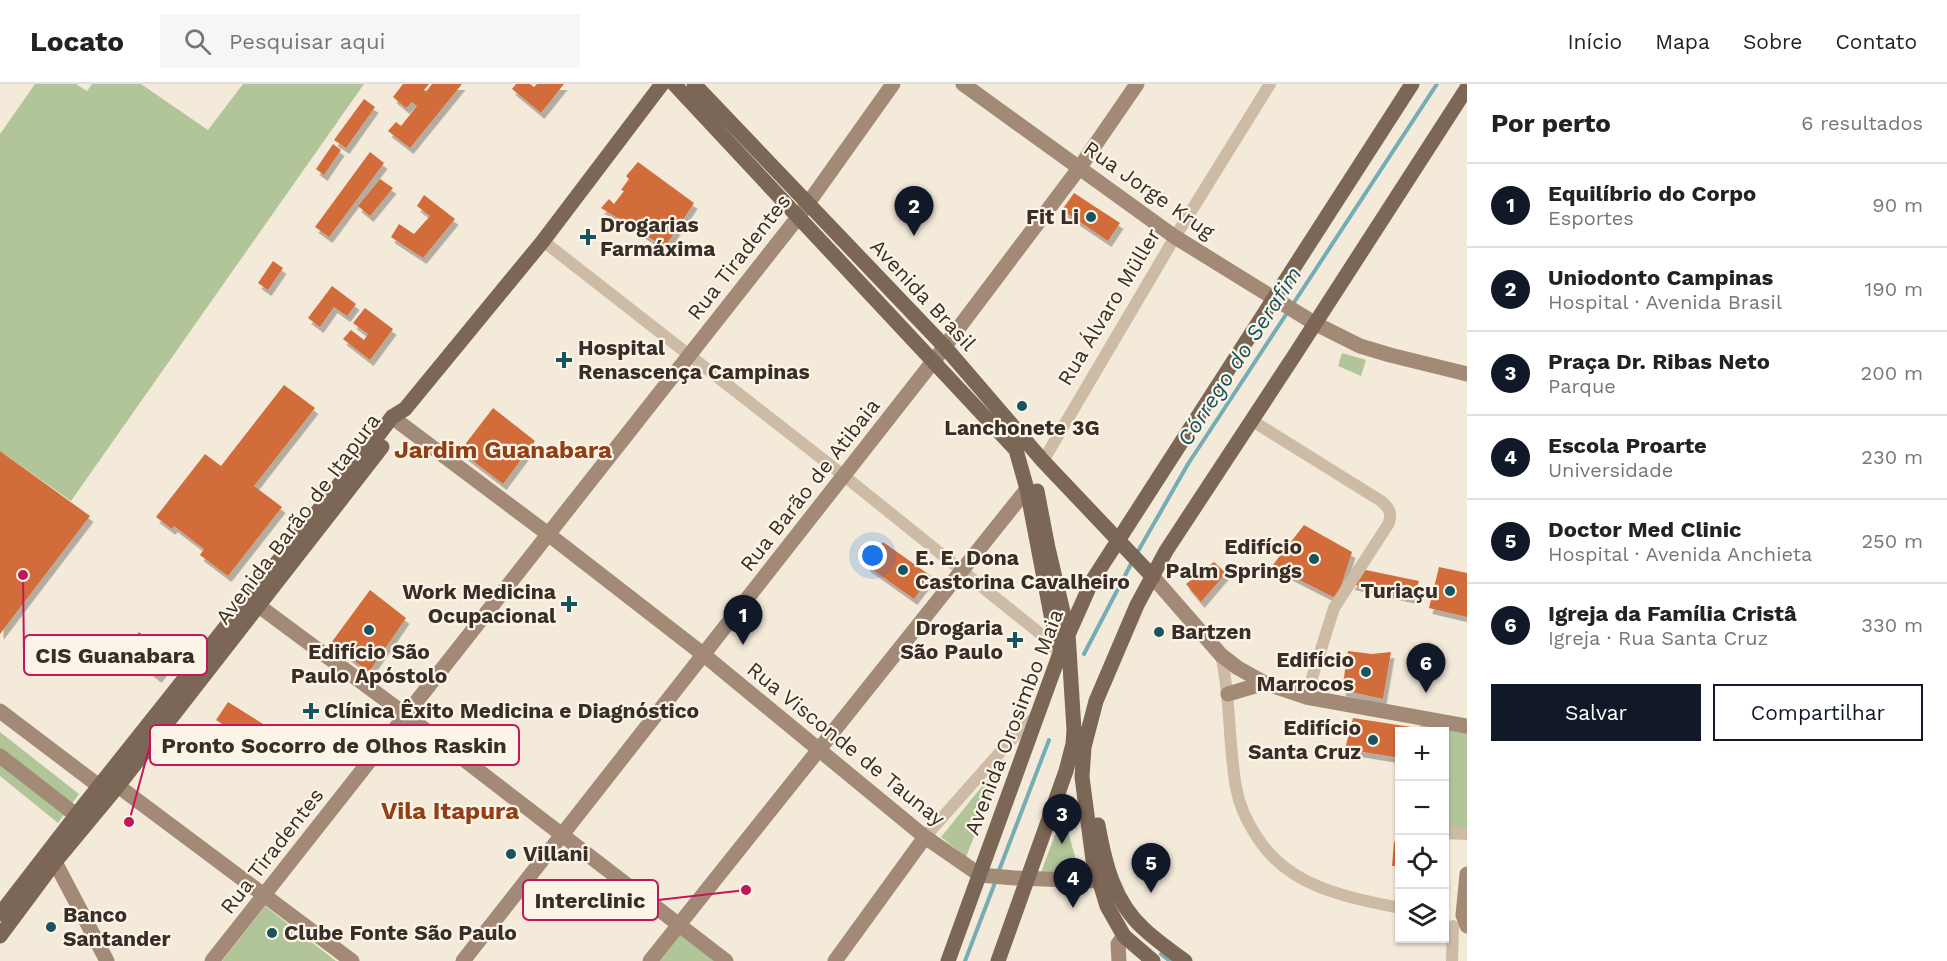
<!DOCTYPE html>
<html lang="pt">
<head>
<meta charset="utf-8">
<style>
  body { margin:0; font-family:"Work Sans",sans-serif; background:#f6f6f6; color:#222 }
  .controls { position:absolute; right:18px; bottom:18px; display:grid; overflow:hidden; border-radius:0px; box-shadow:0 2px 4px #0004 }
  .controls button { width:54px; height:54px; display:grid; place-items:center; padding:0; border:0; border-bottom:2px solid #e0e0e0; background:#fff; color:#222; font:30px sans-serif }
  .you { position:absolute; left:873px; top:472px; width:21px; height:21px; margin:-15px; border:4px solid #fff; border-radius:50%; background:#1a73e8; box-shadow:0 0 0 9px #1a73e833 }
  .badge { display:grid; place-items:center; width:39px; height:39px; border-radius:50%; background:#111827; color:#fff; font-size:20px; font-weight:700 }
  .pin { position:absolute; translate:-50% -50px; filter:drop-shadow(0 2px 3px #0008) }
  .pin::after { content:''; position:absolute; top:32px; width:21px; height:18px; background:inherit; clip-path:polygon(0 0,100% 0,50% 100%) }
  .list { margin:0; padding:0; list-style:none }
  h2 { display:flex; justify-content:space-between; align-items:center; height:78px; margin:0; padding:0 24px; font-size:26px }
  h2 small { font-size:20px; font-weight:400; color:#767676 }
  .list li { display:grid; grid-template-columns:39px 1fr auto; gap:18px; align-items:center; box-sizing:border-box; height:84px; padding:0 24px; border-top:2px solid #e0e0e0 }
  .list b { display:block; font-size:22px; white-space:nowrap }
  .list p { margin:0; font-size:20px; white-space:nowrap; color:#767676 }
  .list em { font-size:20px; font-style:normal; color:#767676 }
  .actions { display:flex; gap:12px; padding:18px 24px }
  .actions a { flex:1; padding:14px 0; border:2px solid #111827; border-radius:0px; text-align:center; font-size:21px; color:#111827 }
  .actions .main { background:#111827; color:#fff }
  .icon { flex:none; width:33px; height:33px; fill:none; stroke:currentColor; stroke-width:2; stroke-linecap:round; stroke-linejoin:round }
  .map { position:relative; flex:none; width:1467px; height:877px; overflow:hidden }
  header { display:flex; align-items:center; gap:36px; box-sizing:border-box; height:84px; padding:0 30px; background:#fff; border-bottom:2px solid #e0e0e0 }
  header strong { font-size:28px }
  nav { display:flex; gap:33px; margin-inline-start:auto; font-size:21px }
  .search { width:420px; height:54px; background:#f6f6f6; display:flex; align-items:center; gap:15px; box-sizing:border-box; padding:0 21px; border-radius:0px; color:#767676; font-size:22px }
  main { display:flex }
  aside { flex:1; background:#fff }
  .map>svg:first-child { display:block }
  .green { fill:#b2c599 }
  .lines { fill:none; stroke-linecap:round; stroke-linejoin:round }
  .stream { stroke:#76adb5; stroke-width:4 }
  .building { fill:#d36c3a; filter:url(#shadow) }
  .street { stroke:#cebba5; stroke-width:12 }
  .secondary { stroke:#a28a76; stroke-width:15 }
  .primary { stroke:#7c6656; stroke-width:15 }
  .poi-dot { fill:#18545f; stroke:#fbf4e7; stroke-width:2 }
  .labels { text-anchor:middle; stroke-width:4.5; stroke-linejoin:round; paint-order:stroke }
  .street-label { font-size:21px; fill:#392e27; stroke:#fbf4e7 }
  .poi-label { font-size:21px; font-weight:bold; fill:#392e27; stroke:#fbf4e7; text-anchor:start }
  .water-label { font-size:22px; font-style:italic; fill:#18545f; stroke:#fbf4e7 }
  .quarter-label { font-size:24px; font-weight:bold; fill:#913f17; stroke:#fbf4e7 }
  .leader { fill:none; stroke:#c2185b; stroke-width:2 }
  .callout-dot { fill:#c2185b; stroke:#fbf4e7; stroke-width:2 }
  .callout { fill:#fbf4e7; stroke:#c2185b; stroke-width:2 }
  .callout-label { font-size:22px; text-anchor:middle; font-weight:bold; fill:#392e27 }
</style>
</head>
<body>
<header>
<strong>Locato</strong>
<div class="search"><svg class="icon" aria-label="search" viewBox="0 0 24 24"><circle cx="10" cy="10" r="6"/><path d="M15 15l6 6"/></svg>Pesquisar aqui</div>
<nav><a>Início</a><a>Mapa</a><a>Sobre</a><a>Contato</a></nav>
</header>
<main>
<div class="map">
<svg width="1467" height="877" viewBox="0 0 1467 877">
  <defs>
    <filter id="shadow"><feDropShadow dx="3.5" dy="6" stdDeviation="0" flood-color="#0004"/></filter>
  </defs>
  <rect width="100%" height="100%" fill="#f4eada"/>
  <!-- green -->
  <path class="green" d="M35,0h41l11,7 5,-7h49l67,46 35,-46h121l-293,417 -71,-50v-317z
    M1342,269l24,7 -5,16 -23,-10z
    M1427,634l40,8v108l-22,-1 -1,-101h-20z
    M0,648l79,62 -21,29 -58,-47z
    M1005,674l-39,99 -25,-20z
    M1063,729l17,62h-40z
    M265,822l71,55h-114z
    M680,851l35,26h-56z"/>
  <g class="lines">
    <!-- stream -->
    <path class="stream" d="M1293,220l144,-220
      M1137,469l51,-89 101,-154
      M1084,570l48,-92
      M998,789l51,-133
      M1161,870l9,7
      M965,877l31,-81"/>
  </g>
  <!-- building -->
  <path class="building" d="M403,0h26l-5,6 2,2 6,-8h30l-52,64 -22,-17 8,-9 5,4 16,-20 -5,-4 -6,6 -13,-11z
    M516,0h14l4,3 3,-3h27l-23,29 -29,-24z
    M364,15l11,8 -29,41 -12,-8z
    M333,60l8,6 -17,25 -8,-6z
    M370,68l14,11 -55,74 -14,-10z
    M638,78l56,41 -29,44 -64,-39 8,-9 5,5 10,-13 -3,-1 8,-11 -3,-3z
    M380,95l13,9 -23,28 -12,-10z
    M1074,109l46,30 -12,18 -46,-31z
    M424,111l31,24 -32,39 -32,-21 8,-13 15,10 16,-18 -13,-10z
    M273,177l10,7 -15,22 -10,-7z
    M332,202l24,18 -9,12 -13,-9 -14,20 -12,-9z
    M365,224l28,21 -23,31 -27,-21 8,-9 13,10 4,-6 -15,-11z
    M284,301l31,23 -61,78 28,21 -54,69 -28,-21 4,-6 -30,-23 -2,3 -16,-12 49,-63 16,12z
    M493,324l42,33 -32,43 -43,-33z
    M0,367l90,65 -90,118z
    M1304,441l48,27 -15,47 -65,-33z
    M883,458l48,34 -17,23 -48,-34z
    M1214,478l12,11 -25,29 -15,-18z
    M1439,483l28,6v44l-38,-9z
    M1361,485l58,12 -6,17 -62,-14z
    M370,506l36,28 -37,54 -38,-29z
    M139,548l34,26 -15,19 -33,-26z
    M1348,567l24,3 19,-2 -8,47 -41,-9z
    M228,618l48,30 -12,18 -48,-30z
    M1353,634l64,10 -1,4h-16v26l-55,-9z
    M1394,758h6v24h-8z"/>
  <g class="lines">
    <!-- street -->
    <path class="street" d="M543,157l300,234 194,156 23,22
      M1251,336l130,81c8,7 11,11 8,22l-55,85 -28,89
      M1043,377l132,-224 95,-153
      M1221,571c10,43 7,88 15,132 3,18 11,35 21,50 32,50 88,60 143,71
      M1425,648l3,-14
      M1444,749l23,1
      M925,753l85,-96 26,-25
      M1452,877l1,-35"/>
    <!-- secondary -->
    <path class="secondary" d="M963,0l212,153 139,86 46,23 30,9 77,19
      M392,333l156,117 156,121 221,182 55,38 35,3 83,3
      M1153,493l68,78 17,13 27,15 41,14 161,29
      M248,514l158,117 320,246
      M1228,610l37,-11
      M0,627l99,75 5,-1 14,1 234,175
      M0,672l76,59
      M46,772l9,6 52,99
      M1467,790l-4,41 4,11
      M212,877l587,-745 94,-132
      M463,877l476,-607 141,-187 57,-83
      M650,877l377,-472
      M835,877l90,-124
      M1119,877l-1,-17 6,-8"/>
    <!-- primary -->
    <path class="primary" d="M674,0l342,366 11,39 25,131 9,30
      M694,0l250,262 99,115 110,116
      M1098,741c7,39 16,77 46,104 13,12 27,22 41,32
      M0,830l84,-109 296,-372 12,-16 13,-8 138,-168 119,-157
      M0,852l55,-74 63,-76 264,-339
      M948,877l112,-308 32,-72 320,-497
      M998,877l68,-190 7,-27 1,-14 -6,-97 -20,-85 -11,-57
      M1153,877l-29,-25 -17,-30 -14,-46 -11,-83 2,-30 12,-46 41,-96 29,-54 130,-198 171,-265"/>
  </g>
  <!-- markers -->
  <g class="poi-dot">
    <circle cx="1091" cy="133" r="6"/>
    <path d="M585 144h6v6h6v6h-6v6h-6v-6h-6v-6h6z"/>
    <path d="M561 267h6v6h6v6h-6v6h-6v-6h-6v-6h6z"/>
    <circle cx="1022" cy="322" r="6"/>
    <circle cx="1314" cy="475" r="6"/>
    <circle cx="903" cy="486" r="6"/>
    <circle cx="1450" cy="507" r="6"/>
    <path d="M566 511h6v6h6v6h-6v6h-6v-6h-6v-6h6z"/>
    <circle cx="369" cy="546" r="6"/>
    <circle cx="1159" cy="548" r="6"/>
    <path d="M1012 547h6v6h6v6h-6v6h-6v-6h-6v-6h6z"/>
    <circle cx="1366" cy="588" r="6"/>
    <path d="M308 618h6v6h6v6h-6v6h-6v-6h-6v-6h6z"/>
    <circle cx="1373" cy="656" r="6"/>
    <circle cx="511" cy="770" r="6"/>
    <circle cx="51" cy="843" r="6"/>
    <circle cx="272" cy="849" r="6"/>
  </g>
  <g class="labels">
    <!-- street labels -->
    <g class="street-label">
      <text transform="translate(1149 106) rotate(35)" y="7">Rua Jorge Krug</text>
      <text transform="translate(739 173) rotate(-52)" y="7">Rua Tiradentes</text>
      <text transform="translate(923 211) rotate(47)" y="7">Avenida Brasil</text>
      <text transform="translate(1109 223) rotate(-59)" y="7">Rua Álvaro Müller</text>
      <text transform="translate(810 401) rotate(-52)" y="7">Rua Barão de Atibaia</text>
      <text transform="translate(298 435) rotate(-53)" y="7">Avenida Barão de Itapura</text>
      <text transform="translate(1014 638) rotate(-69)" y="7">Avenida Orosimbo Maia</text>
      <text transform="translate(846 660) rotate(39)" y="7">Rua Visconde de Taunay</text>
      <text transform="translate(272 767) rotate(-52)" y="7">Rua Tiradentes</text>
    </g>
    <!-- poi labels -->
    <g class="poi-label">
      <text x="1079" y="140" text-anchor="end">Fit Li</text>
      <text x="600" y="148">Drogarias<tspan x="600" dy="24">Farmáxima</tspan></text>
      <text x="578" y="271">Hospital<tspan x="578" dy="24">Renascença Campinas</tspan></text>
      <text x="1022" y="351" text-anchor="middle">Lanchonete 3G</text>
      <text x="1302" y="470" text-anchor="end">Edifício<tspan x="1302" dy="24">Palm Springs</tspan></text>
      <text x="915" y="481">E. E. Dona<tspan x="915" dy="24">Castorina Cavalheiro</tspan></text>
      <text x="1438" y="514" text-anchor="end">Turiaçu</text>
      <text x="556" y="515" text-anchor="end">Work Medicina<tspan x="556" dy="24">Ocupacional</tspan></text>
      <text x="1003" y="551" text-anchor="end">Drogaria<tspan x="1003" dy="24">São Paulo</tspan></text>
      <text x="1171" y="555">Bartzen</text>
      <text x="369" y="575" text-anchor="middle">Edifício São<tspan x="369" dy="24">Paulo Apóstolo</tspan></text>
      <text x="1354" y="583" text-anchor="end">Edifício<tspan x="1354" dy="24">Marrocos</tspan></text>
      <text x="324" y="634">Clínica Êxito Medicina e Diagnóstico</text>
      <text x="1361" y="651" text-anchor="end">Edifício<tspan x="1361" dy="24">Santa Cruz</tspan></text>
      <text x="523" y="777">Villani</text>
      <text x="63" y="838">Banco<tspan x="63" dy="24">Santander</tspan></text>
      <text x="284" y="856">Clube Fonte São Paulo</text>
    </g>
    <!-- water labels -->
    <g class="water-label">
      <text transform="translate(1239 272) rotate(-57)" y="8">Córrego do Serafim</text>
    </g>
    <!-- quarter labels -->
    <g class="quarter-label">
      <text x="503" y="374">Jardim Guanabara</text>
      <text x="450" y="735">Vila Itapura</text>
    </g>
  </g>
  <!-- callouts -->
  <path class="leader" d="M23 491L24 571M129 738L150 661M746 806L658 816"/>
  <g class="callout-dot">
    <circle cx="23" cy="491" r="6"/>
    <circle cx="129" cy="738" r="6"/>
    <circle cx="746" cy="806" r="6"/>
  </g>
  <g class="callout">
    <rect x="24" y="551" width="183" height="40" rx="6"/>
    <rect x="150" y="641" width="369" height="40" rx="6"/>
    <rect x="523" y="796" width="135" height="40" rx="6"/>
  </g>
  <g class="callout-label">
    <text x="115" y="579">CIS Guanabara</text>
    <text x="334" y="669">Pronto Socorro de Olhos Raskin</text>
    <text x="590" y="824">Interclinic</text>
  </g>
</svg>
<div class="controls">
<button>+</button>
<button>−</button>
<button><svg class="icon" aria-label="locate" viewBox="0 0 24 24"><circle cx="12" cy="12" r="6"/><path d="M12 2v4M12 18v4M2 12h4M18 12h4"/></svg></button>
<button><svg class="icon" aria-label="layers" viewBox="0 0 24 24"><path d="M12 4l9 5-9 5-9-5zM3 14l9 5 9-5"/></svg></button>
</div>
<div class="you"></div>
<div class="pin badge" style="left:743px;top:561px">1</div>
<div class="pin badge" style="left:914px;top:152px">2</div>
<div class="pin badge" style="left:1062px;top:760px">3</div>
<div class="pin badge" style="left:1073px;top:824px">4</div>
<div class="pin badge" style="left:1151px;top:809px">5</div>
<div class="pin badge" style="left:1426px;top:609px">6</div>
</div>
<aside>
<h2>Por perto<small>6 resultados</small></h2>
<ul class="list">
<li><span class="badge">1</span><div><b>Equilíbrio do Corpo</b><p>Esportes</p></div><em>90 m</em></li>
<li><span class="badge">2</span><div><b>Uniodonto Campinas</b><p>Hospital · Avenida Brasil</p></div><em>190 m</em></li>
<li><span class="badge">3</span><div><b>Praça Dr. Ribas Neto</b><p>Parque</p></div><em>200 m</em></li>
<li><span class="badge">4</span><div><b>Escola Proarte</b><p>Universidade</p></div><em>230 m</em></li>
<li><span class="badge">5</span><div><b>Doctor Med Clinic</b><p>Hospital · Avenida Anchieta</p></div><em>250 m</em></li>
<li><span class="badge">6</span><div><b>Igreja da Família Cristâ</b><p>Igreja · Rua Santa Cruz</p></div><em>330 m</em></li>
</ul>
<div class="actions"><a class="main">Salvar</a><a>Compartilhar</a></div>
</aside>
</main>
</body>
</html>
